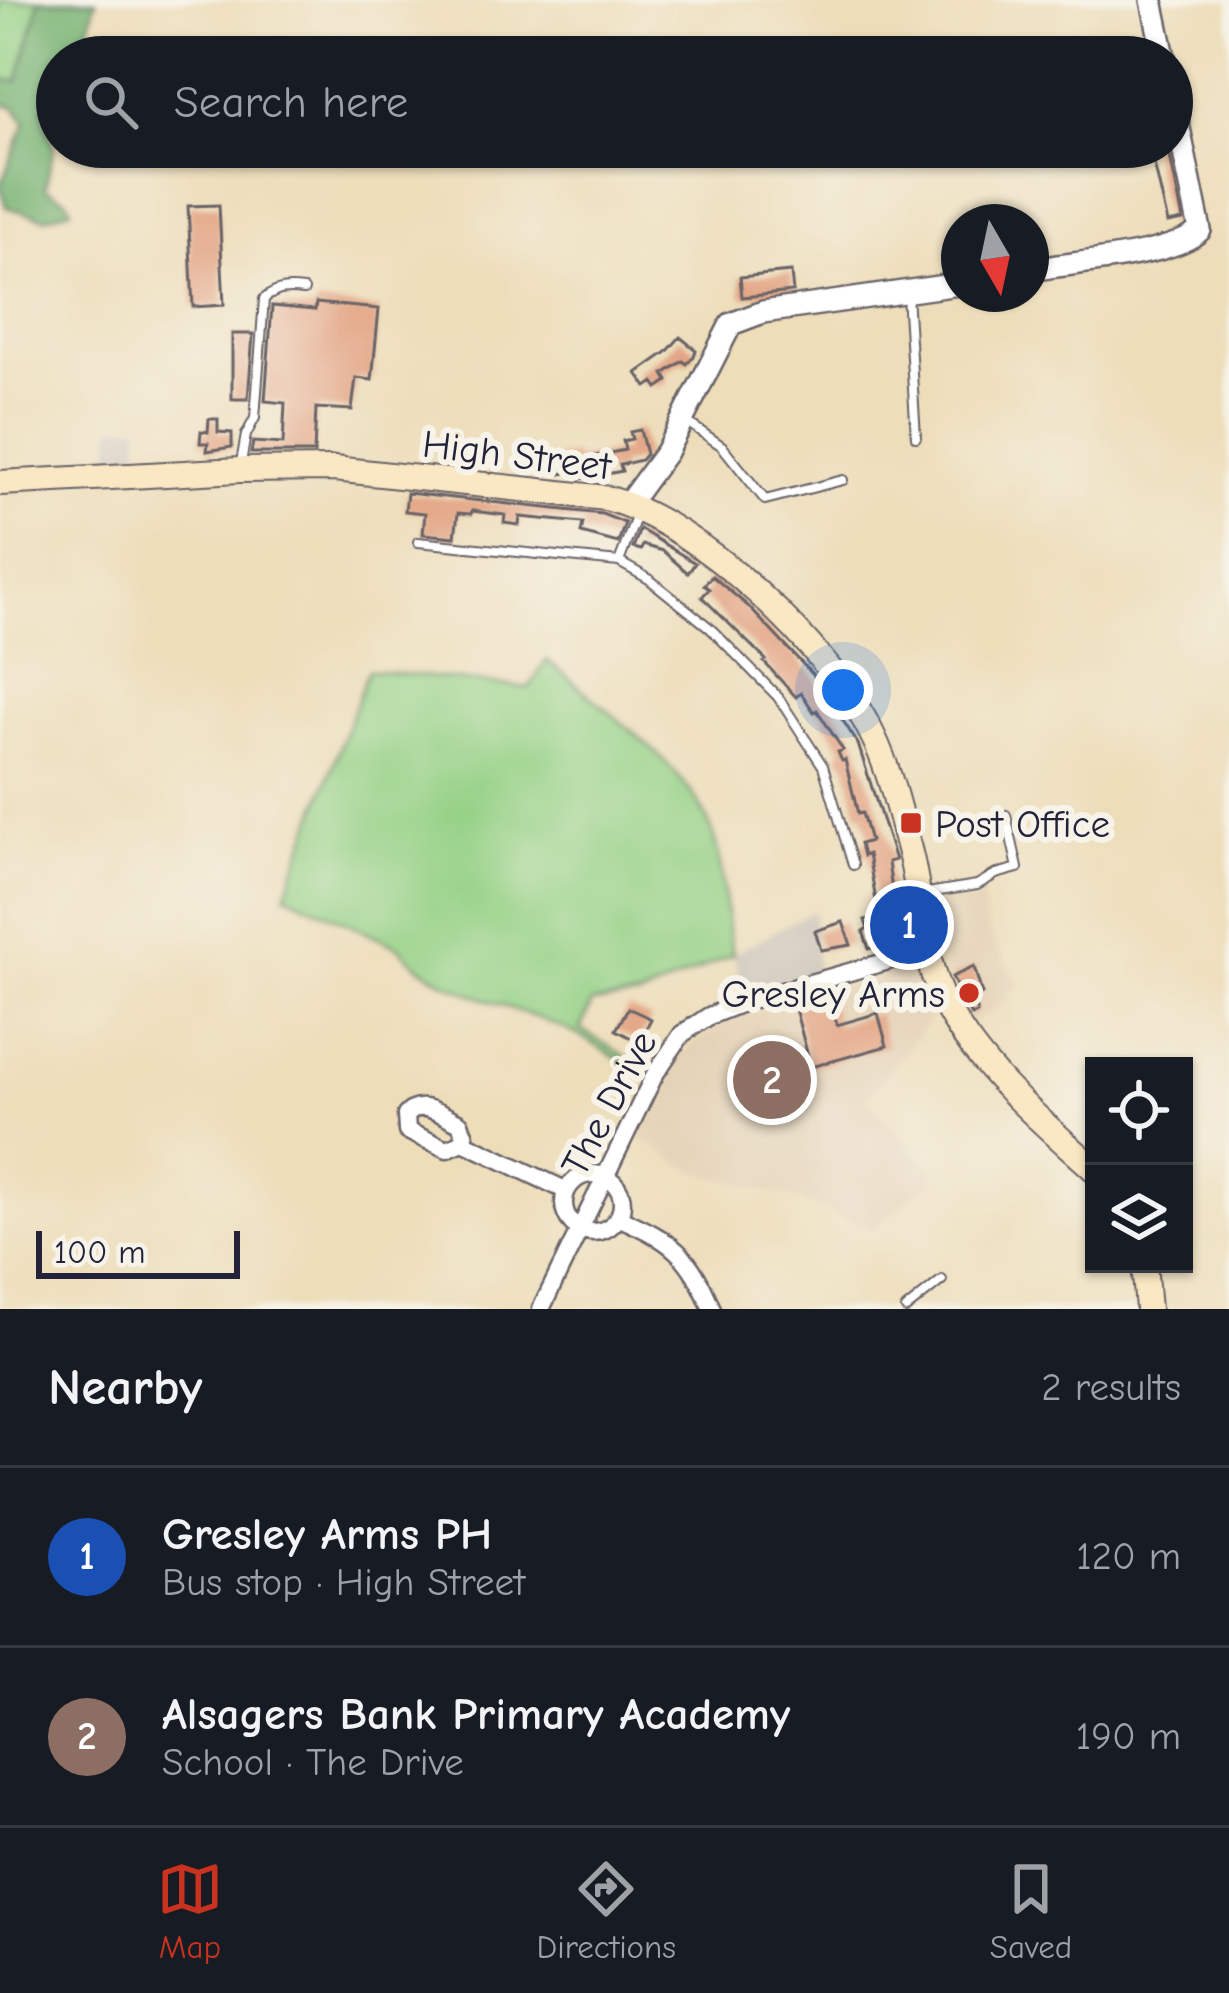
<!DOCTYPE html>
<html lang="en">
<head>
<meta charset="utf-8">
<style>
  body { margin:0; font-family:"Comic Neue",sans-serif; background:#20242c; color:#f1f3f6 }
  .controls { position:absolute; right:36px; bottom:36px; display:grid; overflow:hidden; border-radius:0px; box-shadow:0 3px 9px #0004 }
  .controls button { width:108px; height:108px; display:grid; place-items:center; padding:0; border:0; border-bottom:3px solid #363941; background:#171b24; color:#f1f3f6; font:60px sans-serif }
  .compass { position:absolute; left:941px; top:204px; width:108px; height:108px; border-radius:50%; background:#171b24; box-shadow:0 3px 9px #0004; rotate:171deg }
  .scale { position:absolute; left:36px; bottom:30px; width:204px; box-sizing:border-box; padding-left:12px; border:6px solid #22223b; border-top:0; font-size:33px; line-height:42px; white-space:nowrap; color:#22223b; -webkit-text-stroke:9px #f7f3e8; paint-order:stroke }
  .you { position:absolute; left:843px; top:690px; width:42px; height:42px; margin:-30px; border:9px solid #fff; border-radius:50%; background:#1a73e8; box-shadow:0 0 0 18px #1a73e833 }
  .badge { display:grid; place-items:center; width:78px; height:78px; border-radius:50%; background:#c8321e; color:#fff; font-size:39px; font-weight:700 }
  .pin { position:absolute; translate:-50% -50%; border:6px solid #fff; box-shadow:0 3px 12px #0006 }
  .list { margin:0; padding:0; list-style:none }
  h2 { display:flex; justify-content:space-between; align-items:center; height:156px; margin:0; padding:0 48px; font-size:51px }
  h2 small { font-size:39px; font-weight:400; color:#9ea1a6 }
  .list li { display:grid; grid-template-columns:78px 1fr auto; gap:36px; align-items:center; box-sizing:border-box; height:180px; padding:0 48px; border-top:3px solid #363941 }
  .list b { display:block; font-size:45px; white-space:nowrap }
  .list p { margin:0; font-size:39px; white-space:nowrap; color:#9ea1a6 }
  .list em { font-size:39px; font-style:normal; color:#9ea1a6 }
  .icon { flex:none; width:66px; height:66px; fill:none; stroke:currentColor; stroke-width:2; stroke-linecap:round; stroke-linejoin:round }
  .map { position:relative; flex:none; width:1229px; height:1309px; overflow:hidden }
  .search { position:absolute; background:#171b24; box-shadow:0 3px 9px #0004; left:36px; right:36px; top:36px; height:132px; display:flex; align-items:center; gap:30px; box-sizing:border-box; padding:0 42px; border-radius:66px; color:#9ea1a6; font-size:45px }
  .sheet { height:516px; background:#171b24 }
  nav { display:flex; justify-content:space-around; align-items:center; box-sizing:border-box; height:168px; border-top:3px solid #363941; background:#171b24; font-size:33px; color:#9ea1a6 }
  nav a { display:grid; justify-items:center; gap:6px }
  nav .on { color:#c8321e }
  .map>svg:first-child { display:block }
  .built { fill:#e4d1b5 }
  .industrial { fill:#cbc3b8 }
  .green { fill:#95d186; stroke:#5c7a60; stroke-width:3 }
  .forest { fill:#78b373; stroke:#4d6a57; stroke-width:3 }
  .building { fill:#e2a180 }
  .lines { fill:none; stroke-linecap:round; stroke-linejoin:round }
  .service-casing { stroke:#696367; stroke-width:12 }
  .minor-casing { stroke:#696367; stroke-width:21 }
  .tertiary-casing { stroke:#696367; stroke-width:26 }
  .secondary-casing { stroke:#696367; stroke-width:28 }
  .service { stroke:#fff; stroke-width:8 }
  .minor { stroke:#fff; stroke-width:16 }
  .tertiary { stroke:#fff; stroke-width:21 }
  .secondary { stroke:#fae7c3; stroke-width:24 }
  .poi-dot { fill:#c8321e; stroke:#f7f3e8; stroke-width:4.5 }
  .labels { text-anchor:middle; stroke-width:12; stroke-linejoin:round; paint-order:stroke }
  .street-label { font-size:39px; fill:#22223b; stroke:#f7f3e8 }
  .poi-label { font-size:39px; fill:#22223b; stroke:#f7f3e8; text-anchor:start }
</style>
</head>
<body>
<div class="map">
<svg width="1229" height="1309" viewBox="0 0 1229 1309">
  <rect width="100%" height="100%" fill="#f7f3e8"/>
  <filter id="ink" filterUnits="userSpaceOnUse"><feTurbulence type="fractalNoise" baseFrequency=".00833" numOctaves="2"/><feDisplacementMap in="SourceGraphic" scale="24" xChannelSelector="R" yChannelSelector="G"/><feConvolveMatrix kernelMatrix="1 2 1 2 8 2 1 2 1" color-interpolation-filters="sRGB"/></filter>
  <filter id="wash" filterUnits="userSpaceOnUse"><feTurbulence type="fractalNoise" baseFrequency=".004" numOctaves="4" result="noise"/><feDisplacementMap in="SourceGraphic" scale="48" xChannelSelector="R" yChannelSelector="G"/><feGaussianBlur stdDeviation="2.7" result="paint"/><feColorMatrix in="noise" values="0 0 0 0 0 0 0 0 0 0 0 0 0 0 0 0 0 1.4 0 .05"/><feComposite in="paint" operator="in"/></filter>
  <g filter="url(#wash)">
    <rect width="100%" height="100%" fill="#edddb9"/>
    <!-- built -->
    <path class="built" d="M981,893l7,37 32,57 -12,7 2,5 -40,24 -22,-42 -14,-80z
      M920,965l15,49 -69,85 72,75 -65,56 -73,-30 -107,-29 -55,-34 34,-75 50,-41z"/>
    <!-- industrial -->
    <path class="industrial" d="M112,426h28l-2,36 -9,-4h-19z
      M813,911l4,62 -73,20 -11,-39z"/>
    <!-- green -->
    <path class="green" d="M0,0h96l-39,57 -57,46z
      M547,660c49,43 132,100 159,157 21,43 15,93 27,137l-92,43 -49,6 -12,26 66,40 -3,6c-21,-13 -43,-28 -65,-40 -54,-28 -140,-40 -179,-88l-113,-53 82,-224 161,18z"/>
    <!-- forest -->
    <path class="forest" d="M40,0h56l-14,57h-25v45l-14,9 11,37 -9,40 21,11 6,9 -26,10 -40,-11 -6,-21 26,-64 -11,-15 -15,-3v-25l18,2z"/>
    <g id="blocks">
      <!-- building -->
      <path class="building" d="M1150,147h18l15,73 -15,3z
        M219,205l5,100 -31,2 -5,-101z
        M791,272l2,20 -51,5 -2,-20z
        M316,303l63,6 -7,71 -16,-2 -4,32 -36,-2 -2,45h-63l2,-11 30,2 2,-41 -20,-2 7,-95 43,4z
        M232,334h21l-5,65h-16z
        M680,337l16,13 -2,6 -7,8 -4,-3 -19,13 4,7 -10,7 -4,-6 -7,5 -10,-14 30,-21z
        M209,419h9v13l14,1v14l-25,4 1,-8h-8l1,-12 7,1z
        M640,430l6,24 -5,6 -21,5 2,6 -42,8 -3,-8 -16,3 -4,-16 17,-4 1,6 50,-10 -2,-9 9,-2 -2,-7z
        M451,450l18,1 1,16 -19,-2z
        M407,493l195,21 23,9 -7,20 -37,-10 2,-10 -63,-6 -1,8 -15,-2 1,-8 -33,-4 -1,3 -13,-1 -3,24 -32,-3 2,-21 -20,-2z
        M640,529l55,34 -7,10 -25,-22 -20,-6 -2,5 -8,-2z
        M712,576l36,30 66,70 44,68 37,116 -7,2 5,36 -17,3 -8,-47 -5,2 -3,-12 10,-3 -8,-28 -4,1 -13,-54 -3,1 -4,-9 5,-2 -26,-40 -3,2 -13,-19 -5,4 -32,-35 2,-2 -64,-63 7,-8 -5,-4z
        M879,916l3,10 11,-4 5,18 -29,9 -6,-18 5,-2 -3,-9z
        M843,922l8,23 -30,5 -6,-19z
        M974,967l8,27 -9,5 4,14 -6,3 -19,-39z
        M829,995l8,30 41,-12 9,33 -76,21 -17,-62z
        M628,1008l23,11 -12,23 -23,-12z"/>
    </g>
  </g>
  <g filter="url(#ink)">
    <use href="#blocks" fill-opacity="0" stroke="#696367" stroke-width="3"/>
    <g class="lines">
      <!-- service casing -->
      <g class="service-casing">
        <path id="service" d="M907,294l9,143
          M684,420l38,26 43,54 78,-20
          M240,468l6,-33 9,-17 9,-119c13,-11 24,-11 40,-9
          M418,542l201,20 30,17 61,49 68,69 45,69 30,99
          M619,562l19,-50
          M921,894l56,-9 19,-11 22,-6 -12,-53
          M906,1309l36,-29"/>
      </g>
      <!-- minor casing -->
      <g class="minor-casing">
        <path id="minor" d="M463,1142l2,-6 -5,-13c-18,-8 -39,-25 -54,-8l1,16 40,18 16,-7 102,48
          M564 1203a29 29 0 1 1 58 0a29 29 0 1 1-58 0Z
          M620,1218c54,24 69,36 92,91
          M541,1309l114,-235 27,-40 27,-18 38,-15 180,-51"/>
      </g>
      <!-- tertiary casing -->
      <g class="tertiary-casing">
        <path id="tertiary" d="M1152,0l12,57
          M1031,270c41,-8 142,-13 169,-40l-28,-136
          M628,504l38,-52 65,-128 32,-12 196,-28"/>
      </g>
      <!-- secondary casing -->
      <g class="secondary-casing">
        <path id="secondary" d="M0,483l240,-13 94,-1 272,29c94,25 225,151 267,238 17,35 26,76 36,113 14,51 12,112 38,159 35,64 94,113 147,161
          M1144,1264l4,45"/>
      </g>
      <!-- service -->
      <use href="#service" class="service"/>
      <!-- minor -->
      <use href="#minor" class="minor"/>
      <!-- tertiary -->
      <use href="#tertiary" class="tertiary"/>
      <!-- secondary -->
      <use href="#secondary" class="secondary"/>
    </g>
  </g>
  <!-- markers -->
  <g class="poi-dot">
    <rect x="899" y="811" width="24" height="24" rx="6"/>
    <circle cx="969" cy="993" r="12"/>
  </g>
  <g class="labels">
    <!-- street labels -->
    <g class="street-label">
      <text transform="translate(517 454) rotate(7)" y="14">High Street</text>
      <text transform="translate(608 1103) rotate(-62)" y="14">The Drive</text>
    </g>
    <!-- poi labels -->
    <g class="poi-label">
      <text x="935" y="837">Post Office</text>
      <text x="945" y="1007" text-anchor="end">Gresley Arms</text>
    </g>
  </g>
</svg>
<div class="controls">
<button><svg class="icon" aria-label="locate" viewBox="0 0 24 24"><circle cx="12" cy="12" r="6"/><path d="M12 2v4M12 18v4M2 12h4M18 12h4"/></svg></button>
<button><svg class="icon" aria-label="layers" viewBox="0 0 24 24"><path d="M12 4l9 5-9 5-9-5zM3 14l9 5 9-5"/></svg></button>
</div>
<svg class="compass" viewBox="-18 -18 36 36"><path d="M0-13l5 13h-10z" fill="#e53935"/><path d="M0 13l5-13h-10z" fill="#9ea1a6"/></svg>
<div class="scale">100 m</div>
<div class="you"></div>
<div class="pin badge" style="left:909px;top:925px;background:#1a4fb4">1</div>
<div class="pin badge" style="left:772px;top:1080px;background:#8d6e63">2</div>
<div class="search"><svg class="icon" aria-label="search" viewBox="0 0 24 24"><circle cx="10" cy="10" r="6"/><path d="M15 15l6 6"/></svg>Search here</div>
</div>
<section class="sheet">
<h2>Nearby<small>2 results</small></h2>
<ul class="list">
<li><span class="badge" style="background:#1a4fb4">1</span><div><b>Gresley Arms PH</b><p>Bus stop · High Street</p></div><em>120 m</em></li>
<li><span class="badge" style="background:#8d6e63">2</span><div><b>Alsagers Bank Primary Academy</b><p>School · The Drive</p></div><em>190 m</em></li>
</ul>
</section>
<nav>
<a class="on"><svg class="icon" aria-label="map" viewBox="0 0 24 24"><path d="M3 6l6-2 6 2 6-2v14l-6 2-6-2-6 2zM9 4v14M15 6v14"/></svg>Map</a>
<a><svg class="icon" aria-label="directions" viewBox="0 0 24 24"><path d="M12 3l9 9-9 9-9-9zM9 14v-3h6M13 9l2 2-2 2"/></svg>Directions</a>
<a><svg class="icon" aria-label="saved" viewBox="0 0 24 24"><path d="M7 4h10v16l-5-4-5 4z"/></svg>Saved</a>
</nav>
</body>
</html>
